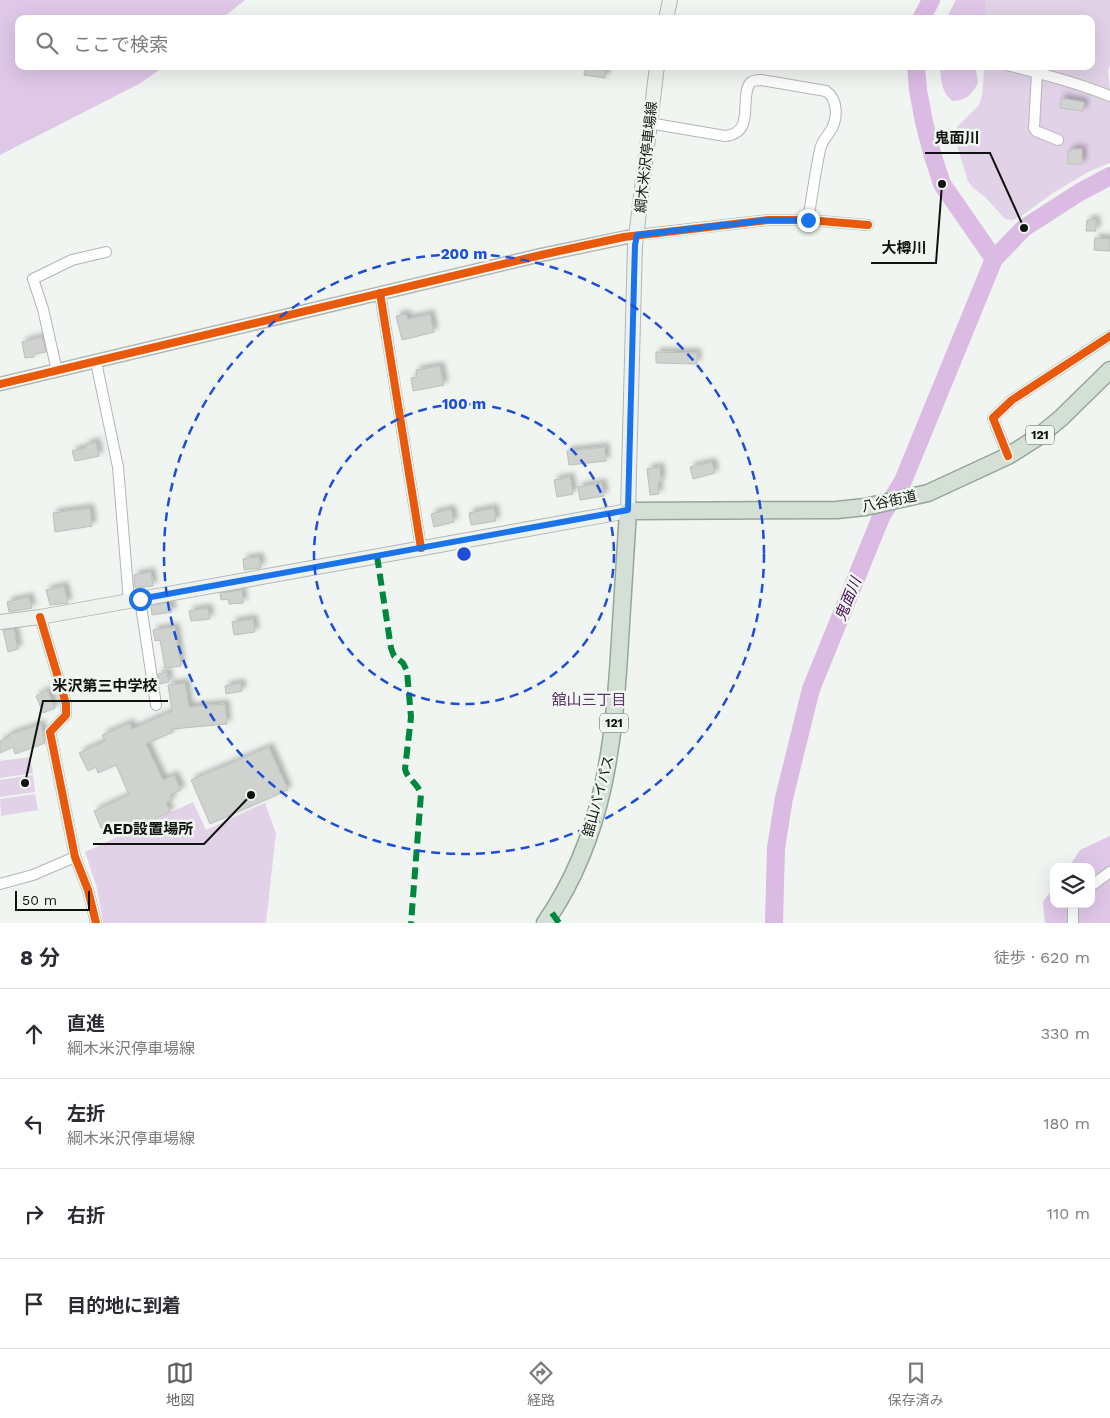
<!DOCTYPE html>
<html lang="ja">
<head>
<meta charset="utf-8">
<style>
  body { margin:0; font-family:"Work Sans","Noto Sans JP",sans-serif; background:#f7f7f7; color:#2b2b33 }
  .controls { position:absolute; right:15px; bottom:15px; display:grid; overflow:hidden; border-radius:10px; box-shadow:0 5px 20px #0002 }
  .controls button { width:45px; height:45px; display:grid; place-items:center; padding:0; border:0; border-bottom:1px solid #e1e1e2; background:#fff; color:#2b2b33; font:25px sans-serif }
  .scale { position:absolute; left:15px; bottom:12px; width:75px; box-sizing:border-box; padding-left:5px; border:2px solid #101210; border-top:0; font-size:14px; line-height:18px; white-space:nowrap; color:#101210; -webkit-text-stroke:4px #f0f6f0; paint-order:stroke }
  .stop { position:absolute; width:15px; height:15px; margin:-11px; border:4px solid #1a73e8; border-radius:50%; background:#fff }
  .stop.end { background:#1a73e8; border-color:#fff; box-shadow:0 1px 5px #0008 }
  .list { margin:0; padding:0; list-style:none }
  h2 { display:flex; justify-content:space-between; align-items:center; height:65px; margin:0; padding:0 20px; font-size:21px }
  h2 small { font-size:16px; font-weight:400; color:#7c7c81 }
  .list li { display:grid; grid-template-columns:32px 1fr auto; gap:15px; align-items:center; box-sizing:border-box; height:90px; padding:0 20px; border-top:1px solid #e1e1e2 }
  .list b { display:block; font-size:19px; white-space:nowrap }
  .list p { margin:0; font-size:16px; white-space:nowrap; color:#7c7c81 }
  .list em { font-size:16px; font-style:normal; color:#7c7c81 }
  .icon { flex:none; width:28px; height:28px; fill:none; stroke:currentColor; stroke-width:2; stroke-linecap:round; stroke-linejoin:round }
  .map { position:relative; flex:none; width:1110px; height:923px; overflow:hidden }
  .search { position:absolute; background:#fff; box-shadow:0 5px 20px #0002; left:15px; right:15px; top:15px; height:55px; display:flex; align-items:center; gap:12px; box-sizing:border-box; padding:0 18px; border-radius:10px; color:#7c7c81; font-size:19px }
  .sheet { height:425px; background:#fff }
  nav { display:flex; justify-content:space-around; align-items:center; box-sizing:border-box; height:70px; border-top:1px solid #e1e1e2; background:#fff; font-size:14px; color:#7c7c81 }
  nav a { display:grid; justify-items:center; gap:2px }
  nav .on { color:#5f615f }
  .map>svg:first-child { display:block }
  .green { fill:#e1d2e7 }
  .forest { fill:#dfc7e8 }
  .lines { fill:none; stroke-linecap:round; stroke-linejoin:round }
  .river { stroke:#dbbae4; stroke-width:18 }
  .building { fill:#cfd2cf; stroke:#bdbfbd; filter:url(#shadow) }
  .minor-casing { stroke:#b3b6b3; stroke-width:12 }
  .tertiary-casing { stroke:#b3b6b3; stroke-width:15 }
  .secondary-casing { stroke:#b3b6b3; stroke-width:16 }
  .trunk-casing { stroke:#95a698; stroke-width:19 }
  .minor { stroke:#fdfefd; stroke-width:10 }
  .tertiary { stroke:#fdfefd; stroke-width:12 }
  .secondary { stroke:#eef2ee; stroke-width:14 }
  .trunk { stroke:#d4e0d6; stroke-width:16 }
  .quiet { stroke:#00873e; stroke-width:6; stroke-dasharray:12 6; stroke-linecap:butt }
  .cycleway-casing { stroke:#f0f6f0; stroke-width:11 }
  .cycleway { stroke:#e8590c; stroke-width:8 }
  .route { stroke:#1a73e8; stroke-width:6 }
  .ring { fill:none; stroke:#1d4ed8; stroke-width:2.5; stroke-dasharray:9 6 }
  .labels { text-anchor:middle; stroke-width:5; stroke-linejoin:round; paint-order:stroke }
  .shield { fill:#f0f6f0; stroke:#535653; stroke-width:1 }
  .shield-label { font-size:12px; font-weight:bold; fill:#101210 }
  .street-label { font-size:14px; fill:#101210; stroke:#f0f6f0 }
  .water-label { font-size:15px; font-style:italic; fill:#4a0f5a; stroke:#f0f6f0 }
  .neighbourhood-label { font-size:15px; fill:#5c3268; stroke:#f0f6f0 }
  .centre { fill:#1d4ed8; stroke:#f0f6f0; stroke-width:2.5 }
  .ring-label { font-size:15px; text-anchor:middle; font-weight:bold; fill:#1d4ed8; stroke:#f0f6f0; stroke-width:5; stroke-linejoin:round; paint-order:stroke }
  .leader { fill:none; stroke:#101210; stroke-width:2 }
  .callout-dot { fill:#101210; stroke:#f0f6f0; stroke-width:2 }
  .callout-label { font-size:15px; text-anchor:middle; font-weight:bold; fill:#101210; stroke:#f0f6f0; stroke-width:5; stroke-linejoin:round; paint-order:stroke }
</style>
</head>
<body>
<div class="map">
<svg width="1110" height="923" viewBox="0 0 1110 923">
  <defs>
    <filter id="shadow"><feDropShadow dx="4" dy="-4" stdDeviation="2.5" flood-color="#0004"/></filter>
  </defs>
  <rect width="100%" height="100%" fill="#f1f5f1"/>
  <!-- green -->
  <path class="green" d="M985,0h125v64l-2,7 2,21 -20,-9 -45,-12 1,-5h45v-47h-104z
    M986,66l55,11 69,23v63l-22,9 -35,21 -33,24 -8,3 -7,-1 -20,-22 -12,-9 -5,-7 -14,-45 3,-9 22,-22 3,-10 2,-25z
    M30,757l3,16 -33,5v-17z
    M33,775l2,17 -35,5v-17z
    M35,794l3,16 -37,6 -1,-17z
    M193,802l13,28 59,-27 11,30 -10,90h-163l-6,-35 -12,-36z"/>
  <!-- forest -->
  <path class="forest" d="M0,0h245l-24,19h-202v47h146l-26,18 -139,71z
    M956,0h29l2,19h-41z
    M940,66h37l-1,5 2,12c-7,12 -11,17 -25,18 -12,-8 -12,-22 -13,-35z
    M1110,836v87h-65l-2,-21 11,-15v17h37v-37h-22l11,-17z"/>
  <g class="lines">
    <!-- river -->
    <path class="river" d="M921,19l10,-19
      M916,66l2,24 6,32 8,31 10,31 52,75
      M774,923l2,-75 8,-50 27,-109 70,-172 22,-36 91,-222 30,-31 56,-36 30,-16"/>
  </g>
  <!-- building -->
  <path class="building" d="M585,66h21l-1,12 -21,-3z
    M1061,98l23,4 -1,9 -23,-3z
    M1071,149h11v15h-14v-13h3z
    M1087,220h9v11h-10z
    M1095,238l15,1v12l-16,-1z
    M406,314l2,5 22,-5 4,18 -32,8 -6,-24z
    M42,337l4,15 -12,2v3l-9,1 -3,-16z
    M656,352l41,1v11l-41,-1z
    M440,366l4,19 -31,6 -2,-13 6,-1 -1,-7z
    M96,442l3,14 -24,5 -3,-10 14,-3v-4z
    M605,447l1,14 -37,4 -2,-14z
    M712,462l3,11 -22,6 -3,-12z
    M660,467l1,15 -3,1 1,11 -9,1 -3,-26z
    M570,477l3,17 -16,3 -3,-17z
    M602,483l2,13 -24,4 -2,-13z
    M90,508l2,18 -37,6 -2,-19z
    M494,508l2,13 -25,4 -2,-12z
    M451,509l3,13 -20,5 -3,-13z
    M259,557l2,11 -17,2 -1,-11z
    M151,572l2,14 -18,2 -1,-13z
    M64,586l4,17 -18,2 -4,-15z
    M242,590l1,13 -14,1 -1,-5 -7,1 -1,-7z
    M29,597l3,11 -23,4 -2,-10z
    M170,602l2,10 -20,3 -1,-9z
    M208,608l2,11 -19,2 -2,-10z
    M253,619l2,13 -21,3 -2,-13z
    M175,627l6,39 -16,2 -5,-28 -5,1 -2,-11z
    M14,629l4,20 -10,3 -5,-22z
    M167,672l2,10 -9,2 -2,-10z
    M185,683l4,24 36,-3 2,20 -55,5 1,3 -27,12 17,36 11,-5 7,15 -11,5 2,5 -6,3 4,9 -29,13 -3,-7 -17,8 -3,-6 -17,8 -7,-17 35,-16 -13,-30 -18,8 -2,-6 -8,4 -9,-18 26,-12 -3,-6 28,-12 2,6 40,-18 -4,-26z
    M241,683l1,8 -16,3 -1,-8z
    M47,690l8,18 -12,5 -7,-17z
    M41,724l4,19 -30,11 -2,-7 -13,6v-12l9,-4 -1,-2z
    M269,747l19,43 -78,34 -19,-44z"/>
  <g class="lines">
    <!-- minor casing -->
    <g class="minor-casing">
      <path id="minor" d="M1010,66c34,8 67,17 100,30
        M1037,72l-3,56 2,3 22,9
        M649,123l76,13c31,-3 14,-37 25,-53 3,-3 7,-3 11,-3l65,11c13,9 12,30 3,42 -4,6 -8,10 -9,17 -5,23 -8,47 -12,70
        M637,235l131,-15h40l60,5
        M380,293l41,255
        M96,362l22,105 11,134
        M57,371l-14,-62 -10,-30 39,-19 34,-8
        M1008,456l-15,-38 19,-18 98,-64
        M140,599l16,106
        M40,617l26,87v11l-16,17 25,125 13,33 8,33
        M0,884l33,-9 42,-18
        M1091,886l19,-14
        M1073,923v-19"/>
    </g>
    <!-- tertiary casing -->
    <g class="tertiary-casing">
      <path id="tertiary" d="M0,384l541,-129 96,-20"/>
    </g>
    <!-- secondary casing -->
    <g class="secondary-casing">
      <path id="secondary" d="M666,19l4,-19
        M0,622l40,-5 100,-18 488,-88 7,-266 22,-179"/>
    </g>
    <!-- trunk casing -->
    <g class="trunk-casing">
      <path id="trunk" d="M545,923c60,-87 69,-181 75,-283 3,-43 5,-86 8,-129l209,-1 28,-3 63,-14 80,-37 30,-19 23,-19 49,-48"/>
    </g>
    <!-- minor -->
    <use href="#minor" class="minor"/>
    <!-- tertiary -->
    <use href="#tertiary" class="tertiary"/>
    <!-- secondary -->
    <use href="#secondary" class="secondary"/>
    <!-- trunk -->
    <use href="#trunk" class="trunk"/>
    <!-- quiet -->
    <path class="quiet" d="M377,556l14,92 3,8 9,7 4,8 4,46 -6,52c2,10 12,13 16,25l-10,129
      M552,913l7,10"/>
    <!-- cycleway casing -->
    <g class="cycleway-casing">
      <path id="cycleway" d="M380,293l41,255
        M0,384l541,-129 83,-18 144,-17h40l60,5
        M1008,456l-15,-38 19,-18 98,-64
        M40,617l26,87v11l-16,17 25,125 13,33 8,33"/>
    </g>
    <!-- cycleway -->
    <use href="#cycleway" class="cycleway"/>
  </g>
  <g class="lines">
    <!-- route -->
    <path class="route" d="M140,599l488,-89 6,-229 1,-36 2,-10 131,-15h40"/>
  </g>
  <!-- distance rings -->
  <g class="ring">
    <circle cx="464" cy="554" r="150"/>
    <circle cx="464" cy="554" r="300"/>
  </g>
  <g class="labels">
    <!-- shield labels -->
    <g class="shield">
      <rect x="1026" y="425.5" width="28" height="19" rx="4"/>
      <rect x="600" y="713.5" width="28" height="19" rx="4"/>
    </g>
    <g class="shield-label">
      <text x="1040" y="439">121</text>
      <text x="614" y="727">121</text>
    </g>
    <!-- street labels -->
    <g class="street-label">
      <text transform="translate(646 157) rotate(-84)" y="5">綱木米沢停車場線</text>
      <text transform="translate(889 501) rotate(-12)" y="5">八谷街道</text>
      <text transform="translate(598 796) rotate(-75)" y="5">舘山バイパス</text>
    </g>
    <!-- water labels -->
    <g class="water-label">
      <text transform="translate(848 599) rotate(-68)" y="5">鬼面川</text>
    </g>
    <!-- neighbourhood labels -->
    <g class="neighbourhood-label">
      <text x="589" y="705">舘山三丁目</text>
    </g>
  </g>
  <circle cx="464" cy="554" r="8" class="centre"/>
  <g class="ring-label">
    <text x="464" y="259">200 m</text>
    <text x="464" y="409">100 m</text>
  </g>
  <!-- callouts -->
  <path class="leader" d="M1024 228L990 153H925M942 184L936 263H871M25 783L43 701H168M251 795L204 844H93"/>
  <g class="callout-dot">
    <circle cx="1024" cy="228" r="5"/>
    <circle cx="942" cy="184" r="5"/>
    <circle cx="25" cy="783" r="5"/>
    <circle cx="251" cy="795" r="5"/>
  </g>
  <g class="callout-label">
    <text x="957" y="143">鬼面川</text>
    <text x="904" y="253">大樽川</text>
    <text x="105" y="691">米沢第三中学校</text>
    <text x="148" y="834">AED設置場所</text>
  </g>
</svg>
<div class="controls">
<button><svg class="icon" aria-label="layers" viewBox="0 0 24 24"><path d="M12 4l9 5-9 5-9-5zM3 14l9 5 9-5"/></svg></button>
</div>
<div class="scale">50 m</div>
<div class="stop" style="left:140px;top:599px"></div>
<div class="stop end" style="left:808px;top:220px"></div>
<div class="search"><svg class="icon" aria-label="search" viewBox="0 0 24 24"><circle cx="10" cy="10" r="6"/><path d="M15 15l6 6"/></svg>ここで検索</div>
</div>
<section class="sheet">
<h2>8 分<small>徒歩 · 620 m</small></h2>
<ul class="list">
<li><svg class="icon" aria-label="ahead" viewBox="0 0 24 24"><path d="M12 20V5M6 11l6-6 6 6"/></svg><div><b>直進</b><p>綱木米沢停車場線</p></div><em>330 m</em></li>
<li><svg class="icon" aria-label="left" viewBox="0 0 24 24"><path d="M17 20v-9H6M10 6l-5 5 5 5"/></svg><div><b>左折</b><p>綱木米沢停車場線</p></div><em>180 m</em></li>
<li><svg class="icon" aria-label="right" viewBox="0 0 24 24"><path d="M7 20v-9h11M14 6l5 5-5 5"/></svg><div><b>右折</b></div><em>110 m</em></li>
<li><svg class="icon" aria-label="arrive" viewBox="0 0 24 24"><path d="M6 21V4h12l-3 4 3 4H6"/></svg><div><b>目的地に到着</b></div></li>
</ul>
</section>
<nav>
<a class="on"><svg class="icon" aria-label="map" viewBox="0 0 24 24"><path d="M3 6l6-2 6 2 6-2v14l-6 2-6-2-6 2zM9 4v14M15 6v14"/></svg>地図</a>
<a><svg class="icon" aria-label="directions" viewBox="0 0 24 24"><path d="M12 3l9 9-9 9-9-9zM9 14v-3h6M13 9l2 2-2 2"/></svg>経路</a>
<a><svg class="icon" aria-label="saved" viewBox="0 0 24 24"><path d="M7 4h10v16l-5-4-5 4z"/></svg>保存済み</a>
</nav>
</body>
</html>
